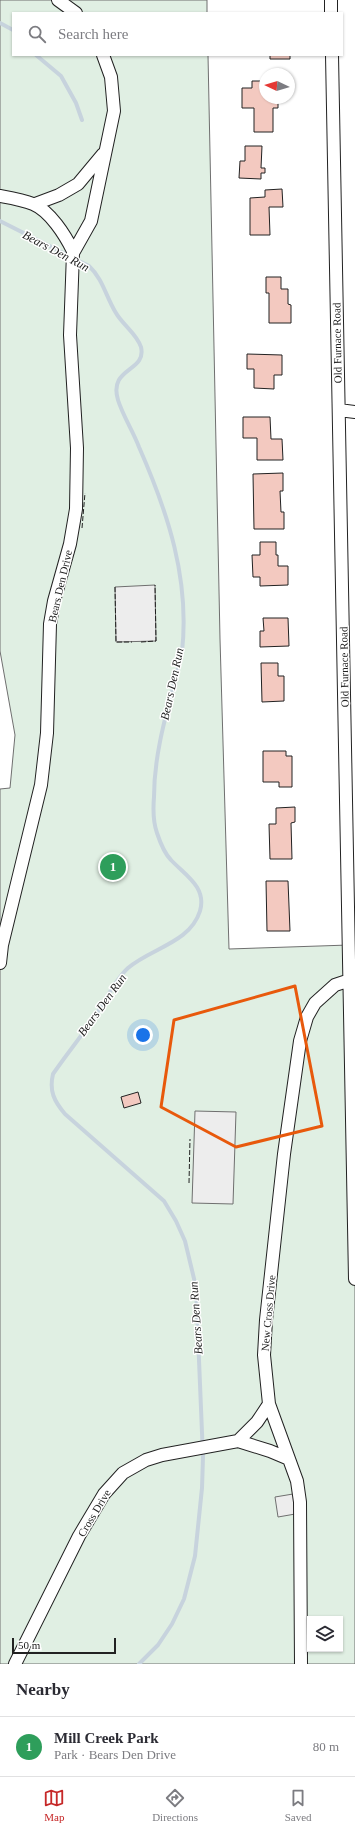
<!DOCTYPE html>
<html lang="en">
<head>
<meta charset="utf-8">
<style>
  body { margin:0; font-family:Georgia,serif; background:#f7f7f7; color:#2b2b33 }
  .controls { position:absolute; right:12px; bottom:12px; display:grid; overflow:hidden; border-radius:0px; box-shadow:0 1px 3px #0004 }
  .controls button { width:36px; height:36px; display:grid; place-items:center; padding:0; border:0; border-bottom:1px solid #e1e1e2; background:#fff; color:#2b2b33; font:20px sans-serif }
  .compass { position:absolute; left:259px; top:68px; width:36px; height:36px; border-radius:50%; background:#fff; box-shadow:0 1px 3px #0004; rotate:274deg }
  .scale { position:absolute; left:12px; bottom:10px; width:104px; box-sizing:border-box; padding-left:4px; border:2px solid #222; border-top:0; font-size:11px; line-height:14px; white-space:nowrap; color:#222; -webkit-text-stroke:3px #fff; paint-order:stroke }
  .you { position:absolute; left:143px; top:1035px; width:14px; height:14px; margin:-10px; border:3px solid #fff; border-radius:50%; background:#1a73e8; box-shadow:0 0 0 6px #1a73e833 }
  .badge { display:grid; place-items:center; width:26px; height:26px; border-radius:50%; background:#c62828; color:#fff; font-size:13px; font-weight:700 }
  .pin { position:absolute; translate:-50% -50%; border:2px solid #fff; box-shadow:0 1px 4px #0006 }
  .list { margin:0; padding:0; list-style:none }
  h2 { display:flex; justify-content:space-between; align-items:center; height:52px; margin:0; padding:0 16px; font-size:17px }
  h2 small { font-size:13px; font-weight:400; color:#7c7c81 }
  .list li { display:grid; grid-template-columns:26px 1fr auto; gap:12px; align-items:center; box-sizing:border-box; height:60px; padding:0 16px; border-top:1px solid #e1e1e2 }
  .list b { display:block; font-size:15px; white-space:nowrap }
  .list p { margin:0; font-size:13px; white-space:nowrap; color:#7c7c81 }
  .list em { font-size:13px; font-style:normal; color:#7c7c81 }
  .icon { flex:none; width:22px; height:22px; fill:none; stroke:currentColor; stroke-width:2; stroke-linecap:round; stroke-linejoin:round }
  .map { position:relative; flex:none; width:355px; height:1664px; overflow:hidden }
  .search { position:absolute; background:#fff; box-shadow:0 1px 3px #0004; left:12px; right:12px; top:12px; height:44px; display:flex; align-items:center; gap:10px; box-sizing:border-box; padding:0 14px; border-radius:0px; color:#7c7c81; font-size:15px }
  .sheet { height:112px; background:#fff }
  nav { display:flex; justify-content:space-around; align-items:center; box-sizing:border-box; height:56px; border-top:1px solid #e1e1e2; background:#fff; font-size:11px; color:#7c7c81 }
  nav a { display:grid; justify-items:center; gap:2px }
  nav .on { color:#c62828 }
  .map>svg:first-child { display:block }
  .green { fill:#e0efe3; stroke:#6f6f6f; fill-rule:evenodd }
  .parking { fill:#ededed; stroke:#6f6f6f }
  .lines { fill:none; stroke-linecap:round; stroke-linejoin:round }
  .stream { stroke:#c7d3dd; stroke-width:4 }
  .building { fill:#f3c9c0; stroke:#222 }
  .street-casing { stroke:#222; stroke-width:14 }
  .street { stroke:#fff; stroke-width:12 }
  .fence { stroke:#222; stroke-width:1; stroke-dasharray:5 2; stroke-linecap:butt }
  .marked { fill:none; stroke:#e8590c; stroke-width:3; stroke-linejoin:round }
  .labels { text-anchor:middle; stroke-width:3; stroke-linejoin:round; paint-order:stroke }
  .street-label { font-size:11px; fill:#222; stroke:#fff }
  .water-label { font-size:12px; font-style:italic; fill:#222; stroke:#fff }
</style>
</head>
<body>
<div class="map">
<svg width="355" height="1664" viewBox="0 0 355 1664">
  <rect width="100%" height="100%" fill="#fff"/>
  <!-- green -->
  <path class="green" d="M0,0h207v13h-194v42h195l12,584 9,310 120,-4 6,334v385h-355v-875l10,-1 5,-53 -15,-84zM310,1619h30v30h-30z"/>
  <!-- parking -->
  <path class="parking" d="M155,585l1,56 -40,1 -1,-55z
    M195,1111l41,1 -3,92 -41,-1z
    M299,1493l2,20 -23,4 -3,-20z"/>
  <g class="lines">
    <!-- stream -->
    <path class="stream" d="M0,23l13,7
      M36,55l25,21 15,27 6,17
      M0,221l89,45c14,13 17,31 27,47 6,11 21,21 25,34 6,25 -33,20 -23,53 5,16 15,31 21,47 29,66 51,132 43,205 -11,48 -28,95 -28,145 -1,12 -1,25 3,36 3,9 7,20 14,27 14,15 36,27 29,51 -10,32 -49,37 -72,57 -12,11 -20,28 -29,42 -14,22 -31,42 -46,64 -4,17 1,27 12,40l99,87 12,20 9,20 11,46 7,170 -1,31 -7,68 -11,43 -12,25 -14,21 -19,19"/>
  </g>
  <!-- building -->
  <path class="building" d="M270,55h20v4h-20z
    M252,81h13v17h13v10h-5v24h-19v-24h-12v-20h10z
    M245,146h17l-1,22h4v5h-4v6l-22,-1 1,-17h5z
    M282,189l1,18h-14l1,28h-20v-37l15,-1v-7z
    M266,277h15v12h7v15l3,1v18h-22v-30h-3z
    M247,354l35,1v20h-8v14l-20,-1v-19h-7z
    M243,417h27l1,22h11l1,21h-26v-22h-14z
    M283,473v18h-3l1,21h3v17h-30l-1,-55z
    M260,542h16v13h2v11h10v19l-28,1v-9h-7l-1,-22h8z
    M263,618h25l1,28 -29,1v-16h4z
    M261,663h17v13h6v25l-22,1z
    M263,751h23v5h6v31h-13v-5h-16z
    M295,807v15l-4,1 1,36h-22l-1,-35h7v-16z
    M266,881h22l2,50h-23z
    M138,1092l3,11 -17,5 -3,-11z"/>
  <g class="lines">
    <!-- street casing -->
    <g class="street-casing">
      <path id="street" d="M58,0l18,13
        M331,0v13
        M332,55l23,1224
        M0,196c11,2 23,4 33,8 17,7 32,31 40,47
        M35,204l24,-9 19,-11 25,-30
        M339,410l16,2
        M0,963l2,-18 39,-160 6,-52 3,-109 4,-23 16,-57 6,-35 1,-61 -7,-113 3,-82 18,-32 23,-110 -3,-34 -8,-22
        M238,1441l19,-19 12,-18
        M15,1664l64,-128 25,-42 19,-21 23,-13 16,-5 76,-14 32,10 19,8
        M301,1664l-1,-162 -3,-21 -28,-77 -5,-49 2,-35 18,-166 16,-113 7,-24 8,-14 20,-18 15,-5"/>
    </g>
    <!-- street -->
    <use href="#street" class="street"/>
    <!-- fence -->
    <path class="fence" d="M82,528l3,-35
      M115,587l1,55h16
      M141,642l15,-1 -1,-56
      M189,1183l1,-44"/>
  </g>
  <!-- marked area -->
  <path class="marked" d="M295,986l27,140 -86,21 -75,-40 13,-87z"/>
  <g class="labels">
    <!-- street labels -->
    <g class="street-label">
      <text transform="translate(337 343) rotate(-91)" y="4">Old Furnace Road</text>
      <text transform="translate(60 586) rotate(-77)" y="4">Bears Den Drive</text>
      <text transform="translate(344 667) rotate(-91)" y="4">Old Furnace Road</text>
      <text transform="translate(268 1313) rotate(-85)" y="4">New Cross Drive</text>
      <text transform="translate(94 1513) rotate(-59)" y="4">Cross Drive</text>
    </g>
    <!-- water labels -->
    <g class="water-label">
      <text transform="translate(56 251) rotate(28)" y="4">Bears Den Run</text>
      <text transform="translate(172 684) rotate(-78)" y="4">Bears Den Run</text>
      <text transform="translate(102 1005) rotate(-54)" y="4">Bears Den Run</text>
      <text transform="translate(196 1318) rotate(-94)" y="4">Bears Den Run</text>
    </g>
  </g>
</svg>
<div class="controls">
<button><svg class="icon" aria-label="layers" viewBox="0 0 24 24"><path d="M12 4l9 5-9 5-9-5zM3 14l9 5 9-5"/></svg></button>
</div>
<svg class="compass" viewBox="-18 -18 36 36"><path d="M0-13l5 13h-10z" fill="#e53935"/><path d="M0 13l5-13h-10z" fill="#7c7c81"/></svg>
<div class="scale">50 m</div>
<div class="you"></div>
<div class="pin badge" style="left:113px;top:867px;background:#2e9e5b">1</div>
<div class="search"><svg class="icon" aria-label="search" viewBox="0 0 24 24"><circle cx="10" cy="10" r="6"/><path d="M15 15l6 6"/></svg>Search here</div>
</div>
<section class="sheet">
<h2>Nearby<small></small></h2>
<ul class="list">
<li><span class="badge" style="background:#2e9e5b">1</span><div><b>Mill Creek Park</b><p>Park · Bears Den Drive</p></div><em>80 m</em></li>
</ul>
</section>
<nav>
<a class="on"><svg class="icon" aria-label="map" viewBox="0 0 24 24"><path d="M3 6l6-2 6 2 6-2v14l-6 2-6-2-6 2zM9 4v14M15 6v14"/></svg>Map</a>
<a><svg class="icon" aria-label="directions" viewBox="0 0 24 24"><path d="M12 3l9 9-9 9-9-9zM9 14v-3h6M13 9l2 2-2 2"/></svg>Directions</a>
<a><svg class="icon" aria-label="saved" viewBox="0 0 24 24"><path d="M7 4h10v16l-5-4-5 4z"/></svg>Saved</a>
</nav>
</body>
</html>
